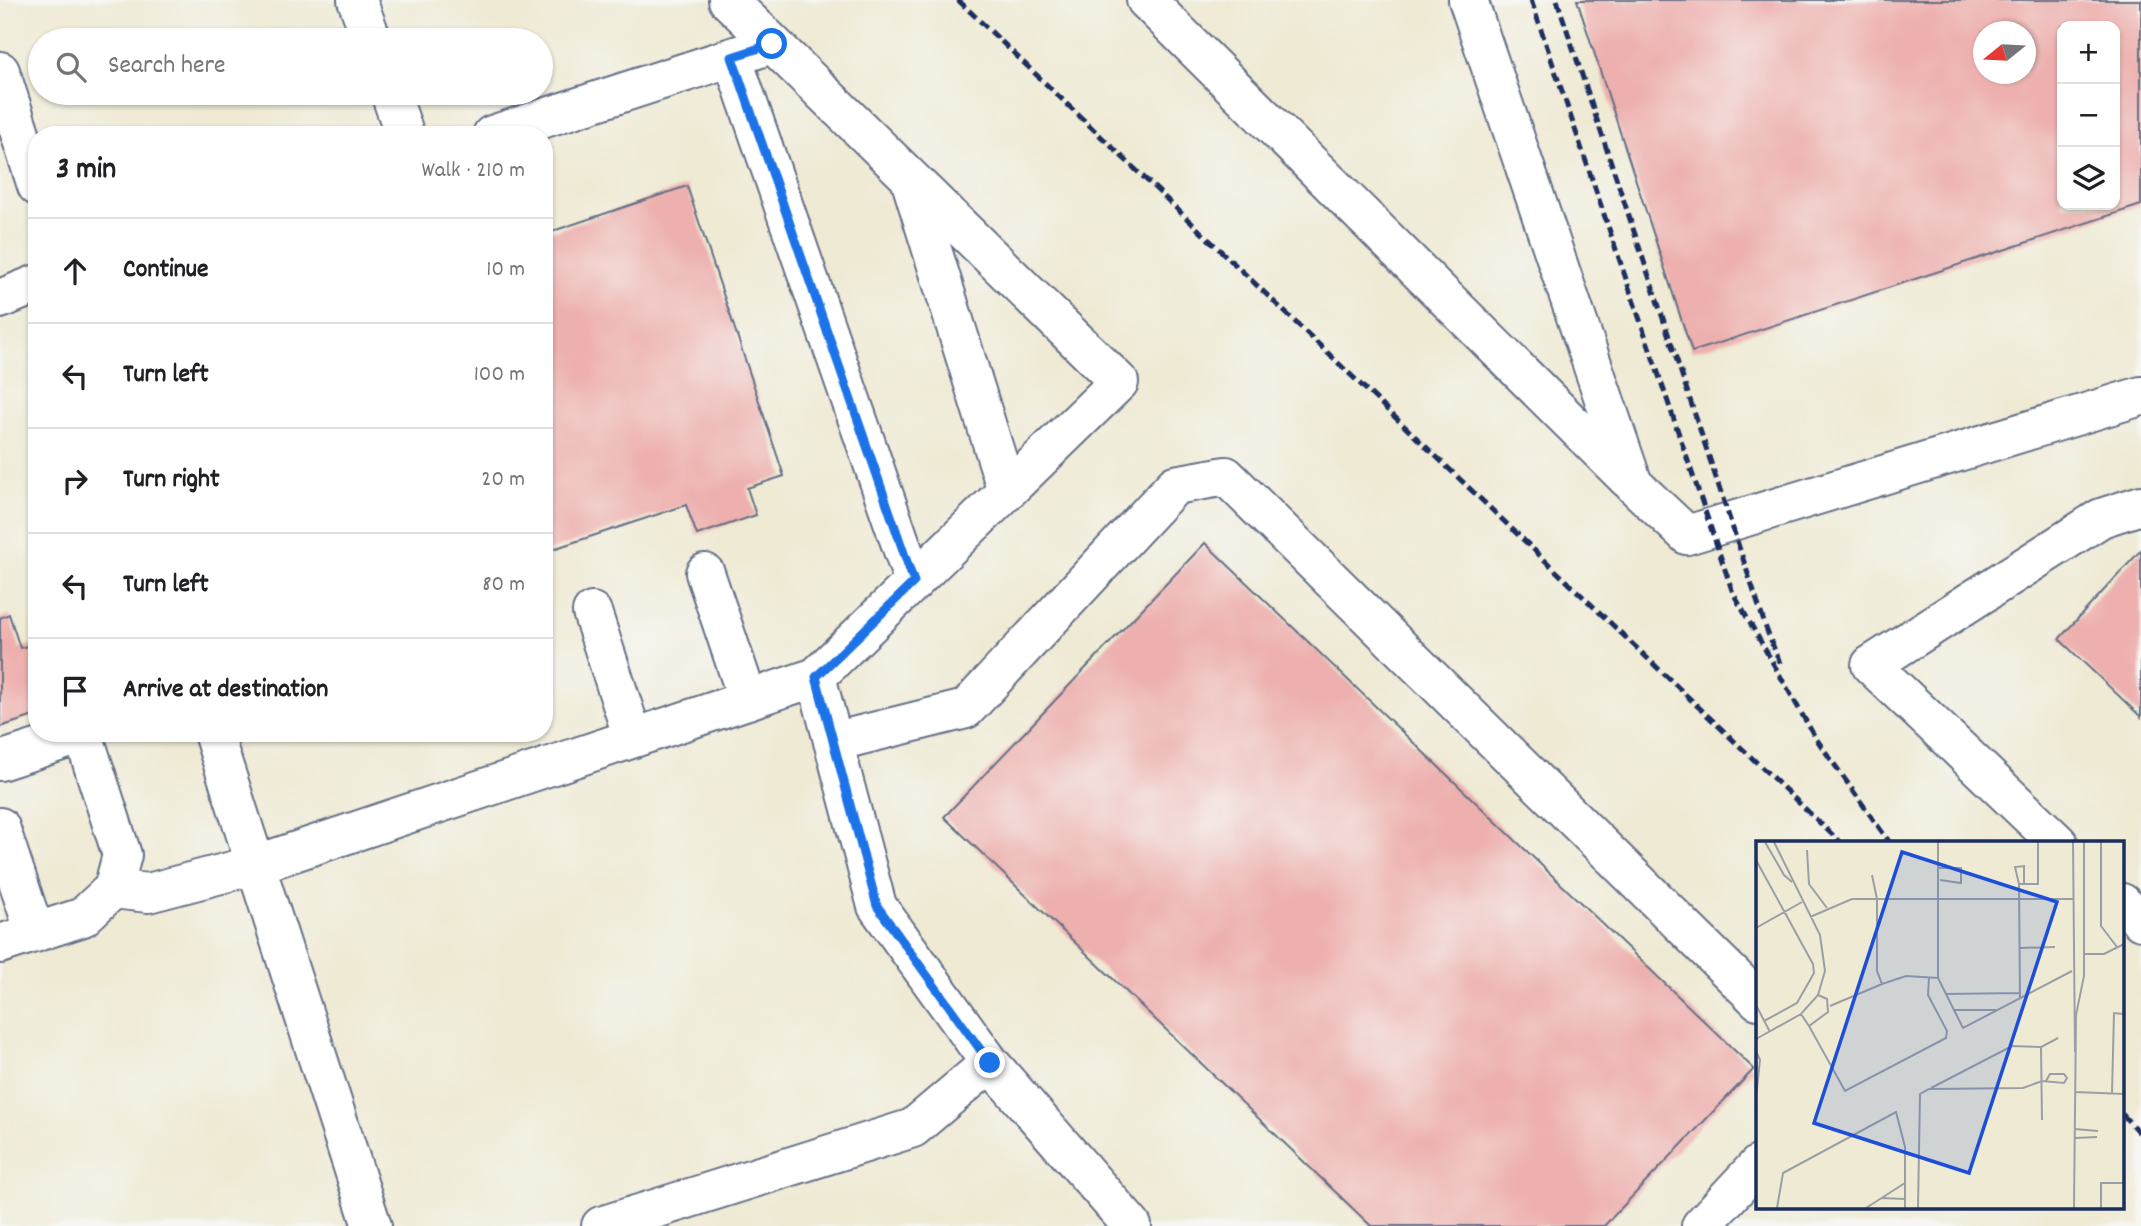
<!DOCTYPE html>
<html lang="en">
<head>
<meta charset="utf-8">
<style>
  body { margin:0; font-family:Dekko,sans-serif; background:#f2f2f2; color:#202124 }
  .controls { position:absolute; right:21px; top:21px; display:grid; overflow:hidden; border-radius:14px; box-shadow:0 2px 5px #0004 }
  .controls button { width:63px; height:63px; display:grid; place-items:center; padding:0; border:0; border-bottom:2px solid #e0e0e0; background:#fff; color:#202124; font:35px sans-serif }
  .compass { position:absolute; left:1973px; top:21px; width:63px; height:63px; border-radius:50%; background:#fff; box-shadow:0 2px 5px #0004; rotate:252deg }
  .stop { position:absolute; width:21px; height:21px; margin:-16px; border:5px solid #1a73e8; border-radius:50%; background:#fff }
  .stop.end { background:#1a73e8; border-color:#fff; box-shadow:0 2px 7px #0008 }
  .list { margin:0; padding:0; list-style:none }
  h2 { display:flex; justify-content:space-between; align-items:center; height:91px; margin:0; padding:0 28px; font-size:30px }
  h2 small { font-size:23px; font-weight:400; color:#757577 }
  .list li { display:grid; grid-template-columns:46px 1fr auto; gap:21px; align-items:center; box-sizing:border-box; height:105px; padding:0 28px; border-top:2px solid #e0e0e0 }
  .list b { display:block; font-size:26px; white-space:nowrap }
  .list em { font-size:23px; font-style:normal; color:#757577 }
  .icon { flex:none; width:38px; height:38px; fill:none; stroke:currentColor; stroke-width:2; stroke-linecap:round; stroke-linejoin:round }
  .map { position:relative; flex:none; width:2141px; height:1226px; overflow:hidden }
  .search { position:absolute; background:#fff; box-shadow:0 2px 5px #0004; left:28px; top:28px; width:525px; height:77px; display:flex; align-items:center; gap:18px; box-sizing:border-box; padding:0 24px; border-radius:38px; color:#757577; font-size:26px }
  .panel { position:absolute; background:#fff; box-shadow:0 2px 5px #0004; left:28px; top:126px; width:525px; height:616px; border-radius:28px }
  .map>svg:first-child { display:block }
  .building { fill:#edb0ae; fill-rule:evenodd }
  .lines { fill:none; stroke-linecap:round; stroke-linejoin:round }
  .minor-casing { stroke:#657087; stroke-width:42 }
  .minor { stroke:#fff; stroke-width:38 }
  .rail { stroke:#1b2f5e; stroke-width:5; stroke-dasharray:10 5; stroke-linecap:butt }
  .route { stroke:#1a73e8; stroke-width:9 }
  .inset-road { fill:none; stroke:#9a9fa5; stroke-width:2 }
  .view { fill:#1d4ed8; fill-opacity:0.15; stroke:#1d4ed8; stroke-width:3.5 }
  .inset-edge { fill:none; stroke:#1b2f5e; stroke-width:3.5 }
</style>
</head>
<body>
<div class="map">
<svg width="2141" height="1226" viewBox="0 0 2141 1226">
  <rect width="100%" height="100%" fill="#f6f6f2"/>
  <filter id="ink" filterUnits="userSpaceOnUse"><feTurbulence type="fractalNoise" baseFrequency=".0143" numOctaves="2"/><feDisplacementMap in="SourceGraphic" scale="14" xChannelSelector="R" yChannelSelector="G"/><feConvolveMatrix kernelMatrix="1 2 1 2 8 2 1 2 1" color-interpolation-filters="sRGB"/></filter>
  <filter id="wash" filterUnits="userSpaceOnUse"><feTurbulence type="fractalNoise" baseFrequency=".00686" numOctaves="4" result="noise"/><feDisplacementMap in="SourceGraphic" scale="28" xChannelSelector="R" yChannelSelector="G"/><feGaussianBlur stdDeviation="1.57" result="paint"/><feColorMatrix in="noise" values="0 0 0 0 0 0 0 0 0 0 0 0 0 0 0 0 0 1.4 0 .05"/><feComposite in="paint" operator="in"/></filter>
  <g filter="url(#wash)">
    <rect width="100%" height="100%" fill="#efead4"/>
    <g id="blocks">
      <!-- building -->
      <path class="building" d="M1577,0h564v205l-449,147zM2062,26h53v179h-53zM1983,32h42v42h-42z
        M687,186l97,290 -37,12 9,27 -59,20 -11,-30 -142,47v-318z
        M1205,543l549,526 -150,157h-233l-427,-409z
        M2141,550v167l-82,-78z
        M9,614l11,34 17,-5v72l-37,12v-109z"/>
    </g>
  </g>
  <g filter="url(#ink)">
    <use href="#blocks" fill-opacity="0" stroke="#657087" stroke-width="2"/>
    <g class="lines">
      <!-- minor casing -->
      <g class="minor-casing">
        <path id="minor" d="M357,0l15,40
          M1146,0l482,479
          M1468,0l165,484 54,51 454,-139
          M732,57l182,525
          M0,71l37,115
          M390,93l15,42
          M492,135l265,-86
          M911,182l96,309
          M0,299l37,-15
          M705,573l43,127
          M592,612l41,126
          M213,733l159,493
          M833,742l133,-33 209,-224 51,-9 532,524
          M0,761l83,-27 39,121 -9,34 -30,28 -83,27
          M0,827l35,106
          M2058,843l-187,-178 230,-147 40,-13
          M113,889l35,4 107,-28 561,-188 303,-295 -391,-382
          M2122,903l19,18
          M990,1063l142,163
          M601,1226l312,-98 77,-65 -113,-157 -61,-229
          M1701,1226l57,-61"/>
      </g>
      <!-- minor -->
      <use href="#minor" class="minor"/>
      <!-- rail -->
      <path class="rail" d="M958,0l883,843
        M1531,0l202,593 82,144 75,106
        M1557,0l210,631 15,37
        M2122,1114l19,21"/>
    </g>
  </g>
  <g class="lines" filter="url(#ink)">
    <!-- route -->
    <path class="route" d="M772,44l-40,13 182,525 -98,95 61,229 113,157"/>
  </g>
  <!-- overview -->
  <g transform="translate(1756 841)">
    <rect width="368" height="368" fill="#efead4"/>
    <path class="inset-road" d="M9,1l19,33 8,7M182,1v136l25,50 109,-57M317,1l2,210M345,1v84l16,21M51,9l2,34 18,24M0,19l57,104 1,9 -17,30 -33,18M182,27h23v15l-21,-3M116,34l5,24v72l5,13 24,-8 32,2M263,43l-4,-17 9,-1v18M54,76l42,-18h221M0,87l46,-26M264,107l35,-1M328,113h20l20,-10M190,153l74,-1M264,157l-1,-114h19v-42M0,164l14,27M74,165l52,-22M198,169h42M45,173l8,12 19,-14 -1,-13 -9,-4M53,185l36,65 101,-53 1,-7 -19,-36 1,-18M0,198l45,-25 17,-19 7,-24 -5,-36 -46,-93M0,210l4,9 -4,38M175,247l81,-42 29,1M319,251l49,2M356,252l2,-80 10,1M286,279l-1,-73 17,-9M319,288l23,2M319,297l22,-1M125,357l24,1M21,367l6,-35 113,-61 9,35v61M110,367l39,-25M162,367l2,-114 9,-5 94,-1 19,-7 22,2 3,-5 -3,-4h-14l-4,7M318,367l2,-193 8,-39v-134M345,367v-25h23"/>
    <path class="view" d="M146,11l155,50 -88,271 -155,-50z"/>
    <rect width="368" height="368" class="inset-edge"/>
  </g>
</svg>
<div class="controls">
<button>+</button>
<button>−</button>
<button><svg class="icon" aria-label="layers" viewBox="0 0 24 24"><path d="M12 4l9 5-9 5-9-5zM3 14l9 5 9-5"/></svg></button>
</div>
<svg class="compass" viewBox="-18 -18 36 36"><path d="M0-13l5 13h-10z" fill="#e53935"/><path d="M0 13l5-13h-10z" fill="#757577"/></svg>
<div class="stop" style="left:772px;top:44px"></div>
<div class="stop end" style="left:990px;top:1063px"></div>
<div class="search"><svg class="icon" aria-label="search" viewBox="0 0 24 24"><circle cx="10" cy="10" r="6"/><path d="M15 15l6 6"/></svg>Search here</div>
<section class="panel">
<h2>3 min<small>Walk · 210 m</small></h2>
<ul class="list">
<li><svg class="icon" aria-label="ahead" viewBox="0 0 24 24"><path d="M12 20V5M6 11l6-6 6 6"/></svg><div><b>Continue</b></div><em>10 m</em></li>
<li><svg class="icon" aria-label="left" viewBox="0 0 24 24"><path d="M17 20v-9H6M10 6l-5 5 5 5"/></svg><div><b>Turn left</b></div><em>100 m</em></li>
<li><svg class="icon" aria-label="right" viewBox="0 0 24 24"><path d="M7 20v-9h11M14 6l5 5-5 5"/></svg><div><b>Turn right</b></div><em>20 m</em></li>
<li><svg class="icon" aria-label="left" viewBox="0 0 24 24"><path d="M17 20v-9H6M10 6l-5 5 5 5"/></svg><div><b>Turn left</b></div><em>80 m</em></li>
<li><svg class="icon" aria-label="arrive" viewBox="0 0 24 24"><path d="M6 21V4h12l-3 4 3 4H6"/></svg><div><b>Arrive at destination</b></div></li>
</ul>
</section>
</div>
</body>
</html>
